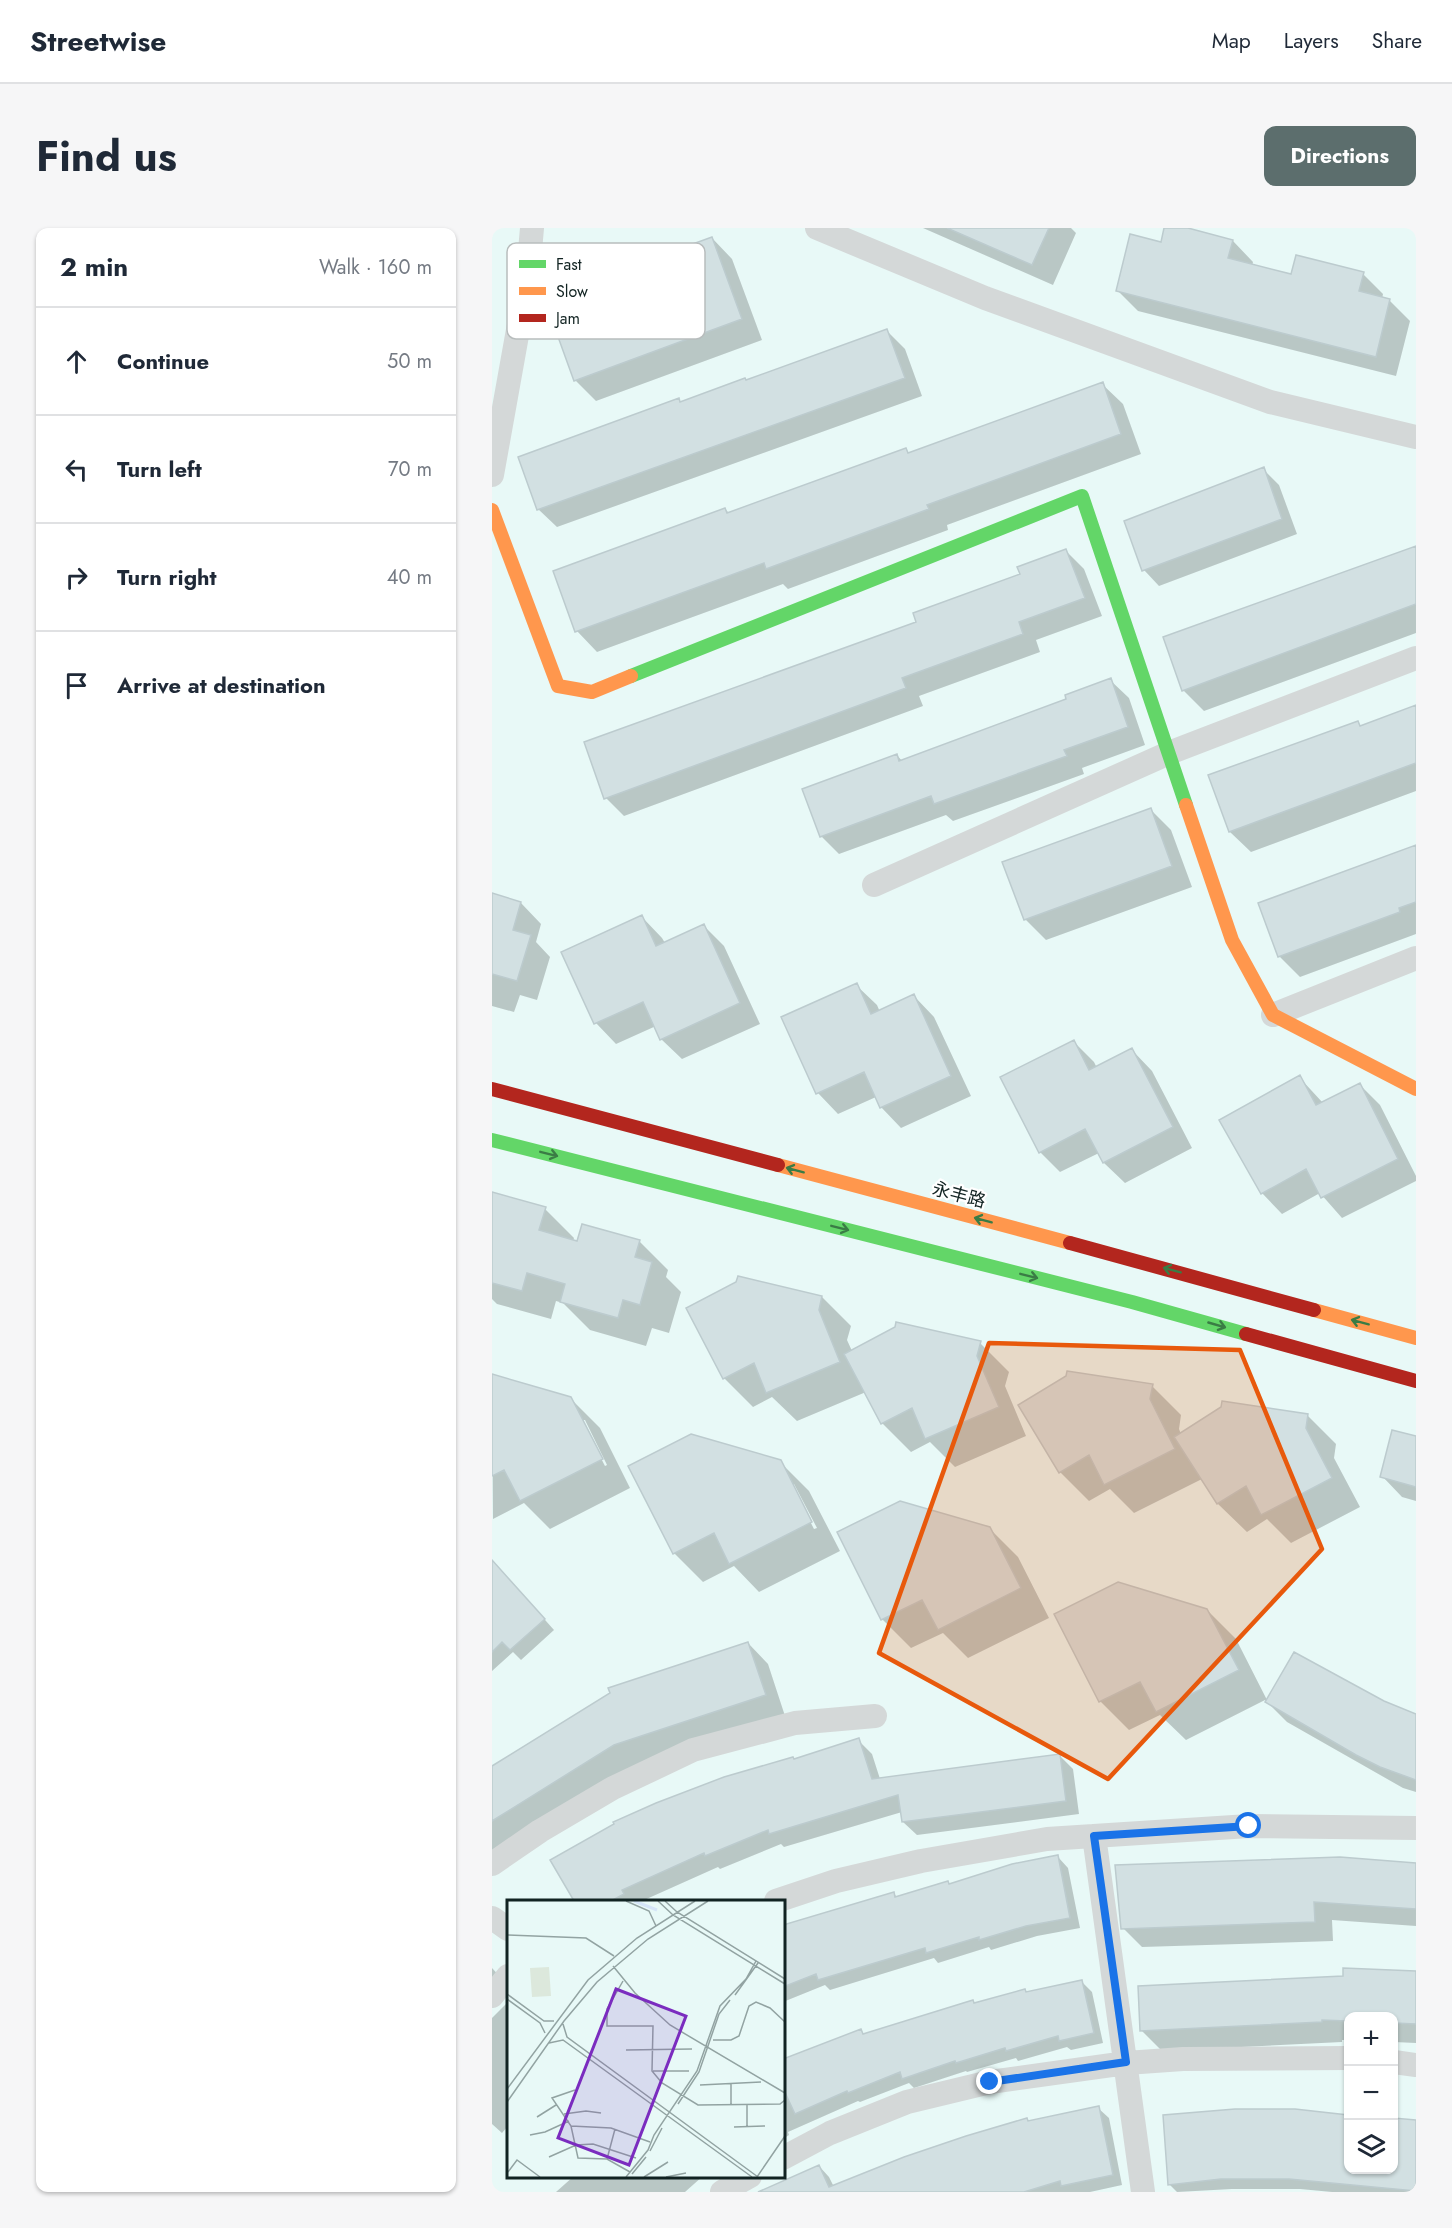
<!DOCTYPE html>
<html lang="en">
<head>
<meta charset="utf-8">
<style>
  body { margin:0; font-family:Jost,"Noto Sans SC",sans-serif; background:#f6f6f7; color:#1f2937 }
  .controls { position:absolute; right:18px; bottom:18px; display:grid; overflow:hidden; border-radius:12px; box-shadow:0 2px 4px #0004 }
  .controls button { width:54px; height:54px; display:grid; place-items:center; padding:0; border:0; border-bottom:2px solid #e0e1e3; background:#fff; color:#1f2937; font:30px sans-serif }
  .stop { position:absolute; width:18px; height:18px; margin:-14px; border:4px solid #1a73e8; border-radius:50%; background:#fff }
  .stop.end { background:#1a73e8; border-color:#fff; box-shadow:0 2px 6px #0008 }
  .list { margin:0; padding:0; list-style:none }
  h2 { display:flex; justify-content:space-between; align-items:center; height:78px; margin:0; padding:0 24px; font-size:26px }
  h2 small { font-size:20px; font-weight:400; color:#747a83 }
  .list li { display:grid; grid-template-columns:39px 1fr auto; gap:18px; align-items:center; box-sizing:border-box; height:108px; padding:0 24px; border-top:2px solid #e0e1e3 }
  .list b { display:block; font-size:22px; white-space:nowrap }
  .list em { font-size:20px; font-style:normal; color:#747a83 }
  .icon { flex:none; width:33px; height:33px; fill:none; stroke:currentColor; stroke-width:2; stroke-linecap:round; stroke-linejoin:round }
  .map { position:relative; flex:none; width:924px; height:1964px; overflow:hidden; border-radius:12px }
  header { display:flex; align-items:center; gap:36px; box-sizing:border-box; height:84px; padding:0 30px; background:#fff; border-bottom:2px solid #e0e1e3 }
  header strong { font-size:28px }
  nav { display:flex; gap:33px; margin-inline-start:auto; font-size:21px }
  .intro { display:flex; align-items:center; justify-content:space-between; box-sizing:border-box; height:144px; padding:0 36px }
  h1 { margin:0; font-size:42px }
  .button { padding:15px 27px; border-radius:12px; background:#5c6e6d; color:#fff; font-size:21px; font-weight:700 }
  main { display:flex; gap:36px; padding:0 36px }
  aside { flex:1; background:#fff; border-radius:12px; box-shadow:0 2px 4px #0004 }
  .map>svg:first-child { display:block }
  .shadow { fill:#0003; fill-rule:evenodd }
  .building { fill:#d2e0e2; stroke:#bccbce; stroke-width:1.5 }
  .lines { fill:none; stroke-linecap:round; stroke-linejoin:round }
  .street { stroke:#d4d8d8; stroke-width:24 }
  .fast { stroke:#63d668; stroke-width:14 }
  .slow { stroke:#ff974d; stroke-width:14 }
  .jam { stroke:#b3261e; stroke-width:14 }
  .oneway { stroke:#3a7c45 }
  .route { stroke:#1a73e8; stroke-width:8 }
  .marked { fill:#e8590c; fill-opacity:0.2; stroke:#e8590c; stroke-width:4.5; stroke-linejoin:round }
  .labels { text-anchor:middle; stroke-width:4.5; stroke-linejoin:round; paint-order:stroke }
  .street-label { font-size:18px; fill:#112322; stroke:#fff }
  .inset-river { fill:none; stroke:#d5e5f8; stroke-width:3 }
  .inset-road { fill:none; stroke:#92a3a2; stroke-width:1.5 }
  .view { fill:#7b2cbf; fill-opacity:0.15; stroke:#7b2cbf; stroke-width:3 }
  .inset-edge { fill:none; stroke:#112322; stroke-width:3 }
  .key { fill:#fff; stroke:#b8bdbd; stroke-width:1.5 }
  .key-label { font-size:16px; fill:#112322 }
</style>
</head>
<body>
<header>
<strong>Streetwise</strong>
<nav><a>Map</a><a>Layers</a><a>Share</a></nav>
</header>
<div class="intro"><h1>Find us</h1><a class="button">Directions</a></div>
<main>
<aside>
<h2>2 min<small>Walk · 160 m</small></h2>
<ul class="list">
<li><svg class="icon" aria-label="ahead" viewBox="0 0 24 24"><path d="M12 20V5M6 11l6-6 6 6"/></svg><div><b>Continue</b></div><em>50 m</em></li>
<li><svg class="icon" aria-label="left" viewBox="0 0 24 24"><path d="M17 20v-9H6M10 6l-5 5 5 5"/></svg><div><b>Turn left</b></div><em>70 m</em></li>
<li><svg class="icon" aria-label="right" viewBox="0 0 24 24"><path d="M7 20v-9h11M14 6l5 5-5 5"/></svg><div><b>Turn right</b></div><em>40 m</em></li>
<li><svg class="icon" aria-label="arrive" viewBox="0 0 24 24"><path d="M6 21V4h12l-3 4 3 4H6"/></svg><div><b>Arrive at destination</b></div></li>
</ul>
</aside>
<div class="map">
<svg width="924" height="1964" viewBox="0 0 924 1964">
  <rect width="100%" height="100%" fill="#e8f9f7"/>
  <!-- shadow -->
  <path class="shadow" d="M431,0h148l5,5 -23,52z
    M674,0h16l51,13 20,21 -1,4 40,10 71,-2 20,20 -1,5 8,2 20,20 -14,55 -258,-65 -20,-20 44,-48z
    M220,10l20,21 30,81 -166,61 -21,-21z
    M394,102l19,19 17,47 -365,131 -19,-18 141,-109 3,3 65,-21z
    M610,156l21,20 18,50 -194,71 1,5 -160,59 -5,-5 -186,68 -20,-21 148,-122 5,5 176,-64 4,4z
    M771,241l16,16 18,49 -138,52 -15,-16z
    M924,320v85l-212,78 -20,-20 -19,-53z
    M574,323l18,18 18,47 -66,24 4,12 -121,44 4,10 -299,110 -18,-18 312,-175 104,-48z
    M618,452l19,18 16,47 -63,23 2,6 -131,47 -7,-6 -107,39 -18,-18 76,-81 5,6 166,-61z
    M924,479v84l-165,61 -21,-20 -20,-56 147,-54 5,5z
    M658,581l21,21 21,57 -146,53 -21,-21z
    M924,617v89l-116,43 -21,-21z
    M0,667l29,8 20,21 -5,18 14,15 -13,43 -17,-5 -6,17 -22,-6z
    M150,689l20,21 3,5 39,-17 20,20 36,78 -78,35 -21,-20 -5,-13 -40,18 -20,-21z
    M364,757l21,20 3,7 34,-16 20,21 37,79 -70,32 -20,-21 -5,-10 -38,17 -20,-21 -35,-75z
    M582,814l20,20 3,6 35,-18 20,21 40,77 -67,35 -21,-20 -5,-10 -39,19 -20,-20z
    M807,849l24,26 37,-18 20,20 36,71v5l-74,37 -22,-25 -38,21 -20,-21z
    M0,966l53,15 29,29 -1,3h66l29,29 -2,7 15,15 -12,41 -17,-5 -6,18 -56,-16 -27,-27 -7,-2 -5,18 -54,-15 -5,-5z
    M330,1069l29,29 -4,14 5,11 128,-8 29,29 -4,14 21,50 -71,31 -25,-25 -19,10 -29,-29 -16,-31 -69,29 -25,-24 -19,10 -29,-29z
    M0,1148l78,22 30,30 30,60 -80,41 -26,-26 -31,16zM89,1192h4l22,45 -2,1z
    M660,1158l29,29 -2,14 2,5 126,-19 29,29 -2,14 26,49 -69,36 -24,-24 -20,13 -29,-28 -16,-25 -68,34 -24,-24 -21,12 -29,-29 -40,-66z
    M924,1210v63l-14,-4 -20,-21z
    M288,1234l29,29 31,60 -81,41 -25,-26 -31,16 -29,-29zM299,1256h3l23,44 -3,1z
    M497,1300l29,29 31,61 -81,40 -25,-25 -32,15 -29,-29 -43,-86z
    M0,1341l14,7 48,54 -33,30 -8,-8 -21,19z
    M715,1382l29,29 31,61 28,-46 106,56 15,5v77l-13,-4 -116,-66 -22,-22 -79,40 -26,-25 -31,15 -29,-29z
    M256,1415l20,21 17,52 -293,138v-86z
    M366,1512l14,14 8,25 179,-24 14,14 6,45 -162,21 -14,-13 -1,-10 -118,35 -3,-3 -61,25 -2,-2 -76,34h-66l219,-141z
    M566,1629l10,11 12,60 -43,8 -46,14 -2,-3 -51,16 -4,-5 -104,32 -5,-5 -42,17v-79l2,3 108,-33 4,4z
    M924,1636v62l-84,-6 1,21 -191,6 -19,-19z
    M0,1740l12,13 -12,11z
    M924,1745v70l-22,-1v-26h-46v24h-6v2l-180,9 -21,-21z
    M590,1754l10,10 11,51 -32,7 -4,-3 -49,14 -2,-3 -49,14 -1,-1 -52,17 -5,-5 -49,19 -2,-1 -70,31 1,3 -6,4v-78l77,-30 5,4 159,-45 3,3z
    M16,1774v124l-6,7 -10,-9v-106z
    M606,1880l11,10 13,67 -32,7h-311l40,-26 10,11 5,10 193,-68 2,3z
    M803,1883l53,5v54h46v-50l22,2v70h-84l-32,-3h-68l-55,3 -8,-8z
    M82,1948h129l-18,16h-129z"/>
  <!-- building -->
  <path class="building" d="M455,0h102l-17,37z
    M672,0h24l45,12 -5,18 63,16 5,-19 68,17 -5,19 31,8 -14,58 -260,-66 14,-57 31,8z
    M220,9l30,82 -168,62 -30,-83z
    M395,101l18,49 -368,132 -19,-53 161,-59 1,4 65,-24 1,2z
    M611,154l18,52 -194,71 2,4 -163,60 -2,-6 -189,69 -22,-61 172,-63 2,5 179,-65 2,5z
    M772,239l18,52 -140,52 -18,-50z
    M924,318v58l-234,87 -19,-54z
    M574,321l19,49 -66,24 4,12 -121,44 4,10 -302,111 -20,-57 332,-120 -3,-9 107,-39 -3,-7z
    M619,450l17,49 -64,23 3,6 -133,48 -3,-8 -111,41 -18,-48 95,-35 2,7 167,-62 -1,-4z
    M924,477v58l-187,69 -21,-57 150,-54 2,5z
    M659,580l21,58 -148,54 -22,-58z
    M924,617v57l-17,6 1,4 -122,45 -20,-54z
    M0,665l29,9 -8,28 18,5 -14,46 -25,-7z
    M150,687l14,31 48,-22 36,79 -80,37 -17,-38 -49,22 -33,-72z
    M365,755l14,31 43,-20 37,82 -71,32 -16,-36 -48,22 -35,-77z
    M582,812l15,30 43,-22 41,79 -70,36 -18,-34 -46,24 -39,-76z
    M808,847l16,30 44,-22 38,76 -77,39 -15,-29 -45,25 -42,-74z
    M0,964l54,15 -7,23 38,11 5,-17 58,16 -5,17 17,5 -12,43 -17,-5 -5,18 -58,-16 5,-18 -38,-11 -5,18 -30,-8z
    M246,1048l84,20 -3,14 21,52 -74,31 -12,-30 -31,16 -37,-71 50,-26z
    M404,1094l85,19 -4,15 22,51 -74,32 -13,-31 -31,16 -37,-70 51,-27z
    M575,1143l86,13 -3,15 25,50 -71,36 -15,-30 -30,18 -41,-68 48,-29z
    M0,1146l79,23 32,62 -83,42 -16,-31 -12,6z
    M730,1173l86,13 -2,14 26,50 -71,37 -15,-29 -29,18 -43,-67 47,-30z
    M900,1202l24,6v51l-36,-10z
    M199,1206l90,26 31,62 -83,42 -15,-31 -41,21 -45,-88z
    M408,1273l90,26 31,61 -83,42 -16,-30 -41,20 -44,-88z
    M0,1332l53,59 -35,31 -8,-8 -10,10z
    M626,1354l89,27 32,61 -83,42 -16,-30 -41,20 -45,-88z
    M256,1414l18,53 -152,50 -122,76v-55l118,-73 -2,-5z
    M802,1424l90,49 32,13v66l-36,-13 -24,-12 -91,-53z
    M367,1510l13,41 188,-25 6,47 -164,21 -4,-27 -129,39 -1,-4 -63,26 -1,-3 -82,37 2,4 -13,7h-37l-24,-41 64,-36 -1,-2 43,-19 68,-26 69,-20 1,2z
    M566,1627l12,63 -44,8 -47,14v-3l-53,16 -1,-5 -107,32 -2,-6 -33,13v-62l111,-33 1,5 53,-16 1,3 63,-20z
    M848,1629l76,6v46l-102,-7 1,20 -194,7 -6,-64z
    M851,1740l73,3v53l-22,-1v-7h-46v5l-26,-1v2l-182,9 -2,-45 205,-10z
    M590,1752l12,53 -35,8 -1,-5 -52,15 -1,-3 -49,15 -1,-2 -53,18 -2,-7 -52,21 -1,-2 -52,23 -12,-26v-29l78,-30 2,5 110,-34 1,3 51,-14 1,3z
    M607,1878l14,69 -52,11 -1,-5 -36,11h-266l61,-27 10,22 75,-30 62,-21 61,-18 1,3z
    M743,1881h60l53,6v54h46v-51l22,2v71l-127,-12h-68l-53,6 -5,-70z"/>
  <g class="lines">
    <!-- street -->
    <path class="street" d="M325,0l168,70 285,104 146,35
      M0,247l36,-201 4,-46
      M382,657l295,-132 247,-95
      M781,787l143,-57
      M602,1608l49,356
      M0,1636l48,-33 73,-43 80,-38 102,-27 80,-7
      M284,1673l60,-20 85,-20 126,-22 202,-13 167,2
      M0,1690l16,11
      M0,1768l16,-20
      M902,1834l22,3
      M291,1930l47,-25 77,-31 83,-20 136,-19 57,-4 165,-1
      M230,1964l28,-16"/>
    <!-- fast -->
    <path class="fast" d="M139,448l451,-180 104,309
      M0,912l640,162 114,32"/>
    <!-- slow -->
    <path class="slow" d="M0,282l66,176 34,6 39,-16
      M694,577l46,135 41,75 143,74
      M286,937l292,78
      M822,1082l102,28"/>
    <!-- jam -->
    <path class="jam" d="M0,861l286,76
      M578,1015l244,67
      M754,1106l170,47"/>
  </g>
  <!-- one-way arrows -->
  <defs><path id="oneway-shaft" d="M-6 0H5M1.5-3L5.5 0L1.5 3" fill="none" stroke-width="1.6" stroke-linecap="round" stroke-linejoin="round" transform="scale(1.5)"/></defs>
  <g class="oneway">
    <use href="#oneway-shaft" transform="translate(57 926) rotate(14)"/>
    <use href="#oneway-shaft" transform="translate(303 942) rotate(-165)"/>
    <use href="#oneway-shaft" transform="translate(491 992) rotate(-165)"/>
    <use href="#oneway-shaft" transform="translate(348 1000) rotate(14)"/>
    <use href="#oneway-shaft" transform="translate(680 1042) rotate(-165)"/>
    <use href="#oneway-shaft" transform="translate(537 1048) rotate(14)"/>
    <use href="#oneway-shaft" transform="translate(868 1094) rotate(-165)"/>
    <use href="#oneway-shaft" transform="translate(725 1097) rotate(16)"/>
  </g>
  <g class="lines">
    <!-- route -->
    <path class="route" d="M498,1854l136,-20 -32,-226 155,-10"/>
  </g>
  <!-- marked area -->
  <path class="marked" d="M497,1115l251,7 82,199 -214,230 -229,-126z"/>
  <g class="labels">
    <!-- street labels -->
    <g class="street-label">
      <text transform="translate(467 967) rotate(15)" y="6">永丰路</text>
    </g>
  </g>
  <!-- overview -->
  <g transform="translate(15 1672)">
    <rect width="278" height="278" fill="#e8f9f7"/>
    <path d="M42,67l2,29 -19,1 -2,-29z" fill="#dce8dc"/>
    <path class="inset-river" d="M127,1l23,9"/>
    <path class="inset-road" d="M119,1l23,10 7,15M151,1l15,14 112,69M158,1l12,11 108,67M0,35l79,3 28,18M106,66l22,27 35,32 115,68M116,81l-16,28v17h46l-1,45 10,12 36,22 82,-1 5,-4M0,94l37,27h10M228,95l23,-32M0,99l33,24 5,10M56,124l4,13 191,140M206,140h18l8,-4 10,-30 7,-4 14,6 15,14M42,143l14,-3 189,137M119,150l66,-1M146,171h36M224,183v21M193,185l61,-3M0,189l81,-109 49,-42 58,-37M68,190l-23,8 19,28 7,32 29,1 23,13M0,202l57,-81 33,-39 51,-43 60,-38M171,204l21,-32 20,-58 11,-14M57,214l22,-3 15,2M30,217l19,-12M64,226l40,2 39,14M240,226v-22M227,227l31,-1M23,235l15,-3 24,-11M143,251l12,-23M42,257l27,-12 17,-1 43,14M100,259l8,-30M1,272l9,-12 23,17M125,274l14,-17M119,277l22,-27 6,-15 43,-64 23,-65 26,-27 10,-18M137,277l24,-15M159,277l20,-4M250,277l28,-41"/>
    <path class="view" d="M109,89l70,27 -57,149 -71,-27z"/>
    <rect width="278" height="278" class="inset-edge"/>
  </g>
  <!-- legend -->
  <rect x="15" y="15" width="198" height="96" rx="9" class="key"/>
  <rect x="27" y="32" width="27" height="8" fill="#63d668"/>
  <rect x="27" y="59" width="27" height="8" fill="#ff974d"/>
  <rect x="27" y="86" width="27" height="8" fill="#b3261e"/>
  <g class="key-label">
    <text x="64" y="42">Fast</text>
    <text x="64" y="69">Slow</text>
    <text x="64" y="96">Jam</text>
  </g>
</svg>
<div class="controls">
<button>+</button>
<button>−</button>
<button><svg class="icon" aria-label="layers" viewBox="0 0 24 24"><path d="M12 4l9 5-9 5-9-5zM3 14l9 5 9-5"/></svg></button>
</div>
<div class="stop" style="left:757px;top:1598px"></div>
<div class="stop end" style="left:498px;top:1854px"></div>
</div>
</main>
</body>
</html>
